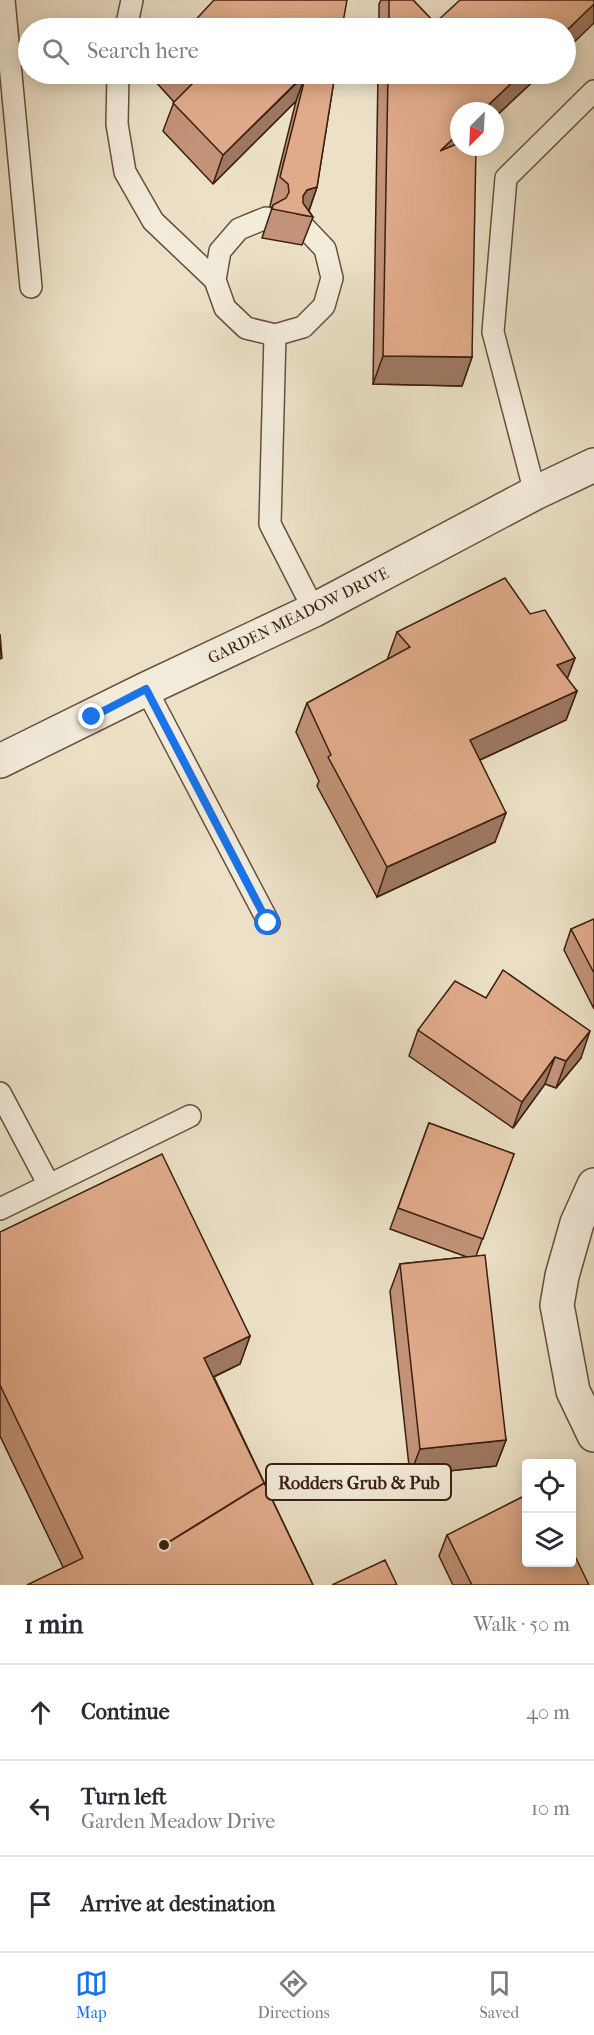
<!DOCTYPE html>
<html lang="en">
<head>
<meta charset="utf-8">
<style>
  body { margin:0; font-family:"IM FELL French Canon",serif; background:#f7f7f7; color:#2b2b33 }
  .controls { position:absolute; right:18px; bottom:18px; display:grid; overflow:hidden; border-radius:6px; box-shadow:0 3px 15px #0003 }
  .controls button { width:54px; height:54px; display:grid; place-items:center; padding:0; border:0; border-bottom:2px solid #e1e1e2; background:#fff; color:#2b2b33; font:30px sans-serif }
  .compass { position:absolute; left:450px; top:102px; width:54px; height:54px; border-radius:50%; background:#fff; box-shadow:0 3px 15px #0003; rotate:204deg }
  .stop { position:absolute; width:18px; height:18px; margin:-14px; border:4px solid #1a73e8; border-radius:50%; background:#fff }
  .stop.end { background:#1a73e8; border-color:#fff; box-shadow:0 2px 6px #0008 }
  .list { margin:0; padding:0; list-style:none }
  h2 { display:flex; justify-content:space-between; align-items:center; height:78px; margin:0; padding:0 24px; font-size:26px }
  h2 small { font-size:20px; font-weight:400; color:#7c7c81 }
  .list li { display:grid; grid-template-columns:39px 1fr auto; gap:18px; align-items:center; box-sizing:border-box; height:96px; padding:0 24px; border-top:2px solid #e1e1e2 }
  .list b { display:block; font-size:22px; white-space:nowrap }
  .list p { margin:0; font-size:20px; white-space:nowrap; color:#7c7c81 }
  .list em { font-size:20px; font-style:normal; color:#7c7c81 }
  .icon { flex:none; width:33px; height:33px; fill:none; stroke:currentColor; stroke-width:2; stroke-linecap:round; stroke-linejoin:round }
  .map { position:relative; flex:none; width:594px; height:1585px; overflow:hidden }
  .search { position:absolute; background:#fff; box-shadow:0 3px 15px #0003; left:18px; right:18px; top:18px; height:66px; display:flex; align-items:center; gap:15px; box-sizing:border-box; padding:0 21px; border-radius:33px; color:#7c7c81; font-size:22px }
  .sheet { height:366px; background:#fff }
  nav { display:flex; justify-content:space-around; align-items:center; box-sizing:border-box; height:84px; border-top:2px solid #e1e1e2; background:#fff; font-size:16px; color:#7c7c81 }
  nav a { display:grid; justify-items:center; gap:3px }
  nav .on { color:#1a73e8 }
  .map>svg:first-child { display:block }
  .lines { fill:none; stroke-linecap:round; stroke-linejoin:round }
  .lane-casing { stroke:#66503c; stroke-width:24 }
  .street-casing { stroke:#66503c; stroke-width:36 }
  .lane { stroke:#f3ecdb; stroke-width:21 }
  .street { stroke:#f3ecdb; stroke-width:33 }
  .wall { fill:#c29378; stroke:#3a1f0e; stroke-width:1.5 }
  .shaded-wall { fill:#9e7861; stroke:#3a1f0e; stroke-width:1.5 }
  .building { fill:#e1ab8b; stroke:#3a1f0e; stroke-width:1.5 }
  .route { stroke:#1a73e8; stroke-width:8 }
  .labels { text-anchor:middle; stroke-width:5; stroke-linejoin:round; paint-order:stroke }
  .street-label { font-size:16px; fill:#3a1f0e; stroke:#f3ecdb }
  .leader { fill:none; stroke:#3a1f0e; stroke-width:2 }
  .callout-dot { fill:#3a1f0e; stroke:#f3ecdb; stroke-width:2 }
  .callout { fill:#f3ecdb; stroke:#3a1f0e; stroke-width:2 }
  .callout-label { font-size:18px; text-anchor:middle; font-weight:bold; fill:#3a1f0e }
</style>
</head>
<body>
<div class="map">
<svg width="594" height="1585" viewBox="0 0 594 1585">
  <rect width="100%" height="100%" fill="#ece1c7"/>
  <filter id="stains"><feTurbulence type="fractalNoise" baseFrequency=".00333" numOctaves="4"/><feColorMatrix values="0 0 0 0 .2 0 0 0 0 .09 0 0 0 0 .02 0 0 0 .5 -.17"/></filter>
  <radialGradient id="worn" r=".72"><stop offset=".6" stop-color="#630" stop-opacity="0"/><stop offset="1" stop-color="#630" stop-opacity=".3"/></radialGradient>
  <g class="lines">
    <!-- lane casing -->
    <g class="lane-casing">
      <path id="lane" d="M4,0l27,287
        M126,28l6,-28
        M118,74l-1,50 8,48 28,49 62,59
        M266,218l-27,11 -19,22 -5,29 10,28 21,20 29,7 -5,189 44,86
        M275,335l28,-8 21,-21 8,-28 -7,-29 -20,-21
        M535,493l-42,-161 13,-154 88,-87
        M146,689l123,234
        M0,1093l49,92
        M0,1209l190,-93"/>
    </g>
    <!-- street casing -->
    <g class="street-casing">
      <path id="street" d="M0,761l146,-72 168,-79 221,-117 59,-28
        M594,1185l-17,38 -15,53 -5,29 16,86 21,44"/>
    </g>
    <!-- lane -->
    <use href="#lane" class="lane"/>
    <!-- street -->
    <use href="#street" class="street"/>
  </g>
  <!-- wall -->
  <path class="wall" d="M381,0h32l22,23 131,5h-187v-24z
    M158,74h177l-18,113 -8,24 4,6 -11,28 -40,-7 10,-30 -2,-2 26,-105 -83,83 -50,-53 11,-29 -19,-21z
    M378,74h163l-46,43v-6h-36l13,246 -10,29 -89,-2z
    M530,614l45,44 -8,21 10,12 -11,29 -86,40 15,82 -118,55 -60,-111 2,-5 -23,-49 11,-29 80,-43 10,-28z
    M594,919v90l-30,-59 7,-21z
    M418,1030l163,28 -25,30 -11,-4 -32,44 -104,-72z
    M429,1123l85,31 -38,102 30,184 -10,26 -86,9 -20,-184 10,-27 67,-7 -77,-28z
    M0,1232l250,104 -10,28 -26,13 99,208 -250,-18 -63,-131z
    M447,1535l79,28 63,22h-136l-14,-29z"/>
  <!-- shaded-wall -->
  <path class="shaded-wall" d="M594,4v19l-28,27v-19z
    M306,74l-10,27 -83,83 10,-29z
    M521,74h20l-46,43v-6h-13z
    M459,133v14l-19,4z
    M317,187l-10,29 -10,-2 6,-18 4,-6z
    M383,356l89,1 -10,29 -89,-2z
    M575,658l-11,29 -7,-22z
    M577,691l-11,29 -106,49 10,-29z
    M506,813l-11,29 -118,55 10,-30z
    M590,1031l-9,27 -25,30 10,-27z
    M555,1057l-10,27 -32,44 9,-26z
    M250,1336l-10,28 -46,22 10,-28z
    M506,1440l-10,26 -86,9 10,-26z"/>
  <!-- building -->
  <path class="building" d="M214,0h133l-5,28h-154z
    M389,0h24l22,23 25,-23h134v4l-28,27v-3h-177z
    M184,74h121l-82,81 -50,-52 20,-20z
    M306,74h29l-18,113 -10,3 -4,6v7l10,14 -41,-8 1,-4 13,-7 3,-6 -1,-8 -8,-7z
    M388,74h133l-39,37h-23v22l-19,18 19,-8v4h17l-4,210 -89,-1z
    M505,578l25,36 15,-4 30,48 -18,7 20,26 -107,49 36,73 -119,54 -59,-110 3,-2 -24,-52 103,-56 -13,-15z
    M0,634l2,24 -2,1z
    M594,919v54l-23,-44z
    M503,970l87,61 -24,30 -11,-4 -33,45 -104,-72 37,-49 31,17z
    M429,1123l85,31 -31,85 -85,-31z
    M162,1154l88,182 -46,22 109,227h-286l56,-27 -83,-173v-153z
    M485,1255l21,185 -86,9 -20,-185z
    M526,1495v68h46v-13l17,35h-117l-25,-50z
    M385,1560l12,25h-65z"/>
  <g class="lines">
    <!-- route -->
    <path class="route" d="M92,717l54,-28 122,234"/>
  </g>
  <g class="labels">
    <!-- street labels -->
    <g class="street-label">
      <text transform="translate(298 615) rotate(-26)" y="6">GARDEN MEADOW DRIVE</text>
    </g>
  </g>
  <!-- callouts -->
  <path class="leader" d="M164 1545L266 1482"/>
  <circle class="callout-dot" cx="164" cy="1545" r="6"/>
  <rect class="callout" x="266" y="1464" width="185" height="36" rx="6"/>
  <g class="callout-label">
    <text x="359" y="1489">Rodders Grub &amp; Pub</text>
  </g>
  <rect width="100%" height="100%" filter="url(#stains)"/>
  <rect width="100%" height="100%" fill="url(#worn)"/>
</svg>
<div class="controls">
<button><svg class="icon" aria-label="locate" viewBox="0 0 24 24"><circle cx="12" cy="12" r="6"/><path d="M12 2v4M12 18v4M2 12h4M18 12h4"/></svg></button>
<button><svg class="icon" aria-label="layers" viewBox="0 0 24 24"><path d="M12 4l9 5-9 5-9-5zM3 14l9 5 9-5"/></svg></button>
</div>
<svg class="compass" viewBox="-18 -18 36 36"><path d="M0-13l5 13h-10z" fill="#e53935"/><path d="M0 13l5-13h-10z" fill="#7c7c81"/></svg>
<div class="stop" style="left:268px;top:923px"></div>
<div class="stop end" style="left:92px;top:717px"></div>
<div class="search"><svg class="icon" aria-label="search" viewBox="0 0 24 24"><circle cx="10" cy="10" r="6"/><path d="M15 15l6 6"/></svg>Search here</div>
</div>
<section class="sheet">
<h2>1 min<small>Walk · 50 m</small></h2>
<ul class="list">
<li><svg class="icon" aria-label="ahead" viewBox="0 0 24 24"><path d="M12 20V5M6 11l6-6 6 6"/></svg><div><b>Continue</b></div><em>40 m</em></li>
<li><svg class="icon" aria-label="left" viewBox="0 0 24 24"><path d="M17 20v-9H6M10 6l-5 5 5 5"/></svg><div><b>Turn left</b><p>Garden Meadow Drive</p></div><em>10 m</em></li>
<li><svg class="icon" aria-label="arrive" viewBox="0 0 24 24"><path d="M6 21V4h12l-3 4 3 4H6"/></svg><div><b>Arrive at destination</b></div></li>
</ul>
</section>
<nav>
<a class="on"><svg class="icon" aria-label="map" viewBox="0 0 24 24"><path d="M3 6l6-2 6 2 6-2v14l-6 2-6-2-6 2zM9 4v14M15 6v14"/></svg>Map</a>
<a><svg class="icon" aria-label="directions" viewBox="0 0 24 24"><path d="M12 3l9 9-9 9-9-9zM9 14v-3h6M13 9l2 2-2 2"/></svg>Directions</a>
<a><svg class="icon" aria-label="saved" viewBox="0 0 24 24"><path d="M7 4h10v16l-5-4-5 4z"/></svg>Saved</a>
</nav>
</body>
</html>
